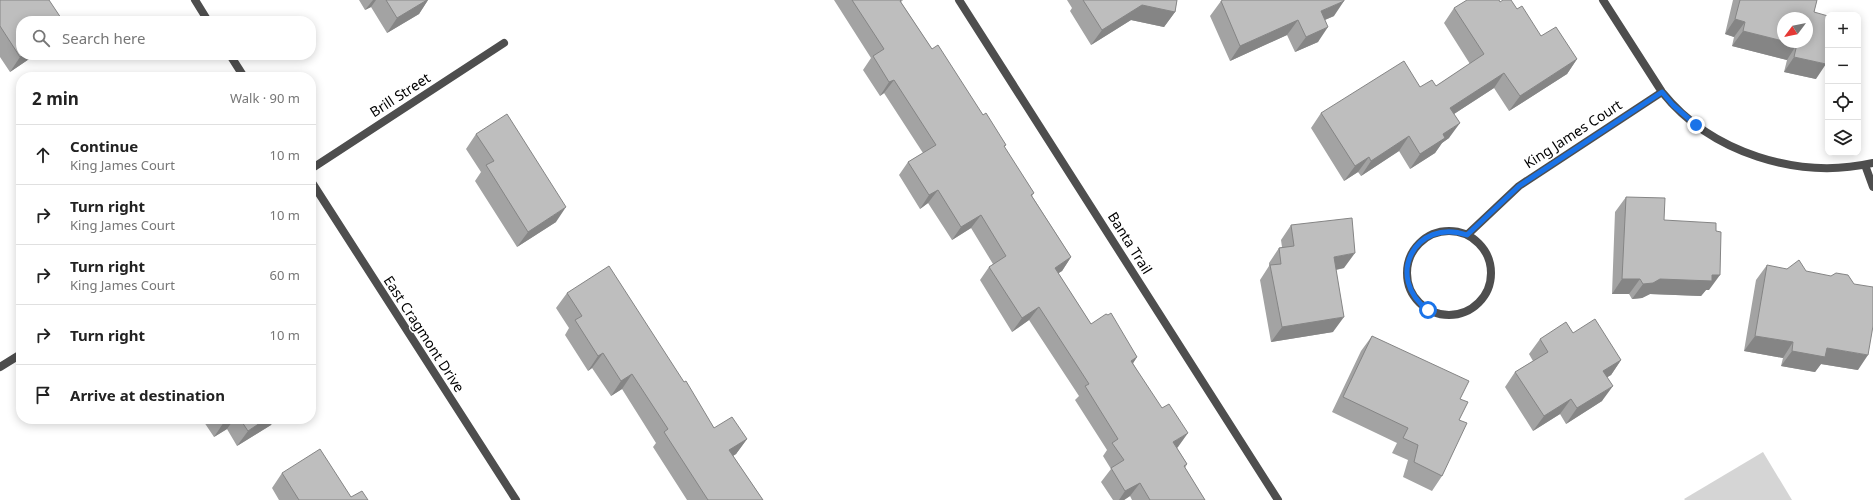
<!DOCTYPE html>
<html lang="en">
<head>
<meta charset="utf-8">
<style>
  body { margin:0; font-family:"Noto Sans",sans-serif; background:#f2f2f2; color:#222 }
  .controls { position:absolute; right:12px; top:12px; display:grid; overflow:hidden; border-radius:8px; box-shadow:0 2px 10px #0003 }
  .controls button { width:36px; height:36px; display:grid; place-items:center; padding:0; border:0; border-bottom:1px solid #e0e0e0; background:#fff; color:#222; font:20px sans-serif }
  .compass { position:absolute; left:1777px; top:12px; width:36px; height:36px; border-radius:50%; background:#fff; box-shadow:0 2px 10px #0003; rotate:238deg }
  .stop { position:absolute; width:12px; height:12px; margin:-9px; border:3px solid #1a73e8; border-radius:50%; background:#fff }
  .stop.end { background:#1a73e8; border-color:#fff; box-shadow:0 1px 4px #0008 }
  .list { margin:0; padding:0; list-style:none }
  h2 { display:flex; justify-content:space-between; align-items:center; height:52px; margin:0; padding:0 16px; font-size:17px }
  h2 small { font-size:13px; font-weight:400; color:#767676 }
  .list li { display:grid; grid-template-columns:26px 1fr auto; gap:12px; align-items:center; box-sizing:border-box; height:60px; padding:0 16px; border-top:1px solid #e0e0e0 }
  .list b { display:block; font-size:15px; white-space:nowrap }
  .list p { margin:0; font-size:13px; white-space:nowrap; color:#767676 }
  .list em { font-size:13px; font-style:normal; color:#767676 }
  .icon { flex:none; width:22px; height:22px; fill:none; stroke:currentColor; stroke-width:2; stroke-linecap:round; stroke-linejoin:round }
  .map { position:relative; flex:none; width:1873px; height:500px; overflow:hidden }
  .search { position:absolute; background:#fff; box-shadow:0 2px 10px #0003; left:16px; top:16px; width:300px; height:44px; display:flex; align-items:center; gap:10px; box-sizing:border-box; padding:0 14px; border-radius:16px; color:#767676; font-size:15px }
  .panel { position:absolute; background:#fff; box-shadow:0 2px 10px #0003; left:16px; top:72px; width:300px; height:352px; border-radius:16px }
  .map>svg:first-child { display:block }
  .green { fill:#d5d5d5 }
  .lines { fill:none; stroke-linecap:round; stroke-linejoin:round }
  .lane { stroke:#4e4e4e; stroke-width:8 }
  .street { stroke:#4e4e4e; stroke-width:8 }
  .wall { fill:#a3a3a3 }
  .shaded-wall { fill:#858585 }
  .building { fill:#bebebe; stroke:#858585 }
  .route { stroke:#1a73e8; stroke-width:5 }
  .labels { text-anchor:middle; stroke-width:3; stroke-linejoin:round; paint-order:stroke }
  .street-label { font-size:14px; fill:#000; stroke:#fff }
</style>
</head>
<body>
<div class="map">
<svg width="1873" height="500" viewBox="0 0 1873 500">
  <rect width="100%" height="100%" fill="#fff"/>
  <!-- green -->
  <path class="green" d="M1763,452l29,48h-107l-1,-1z"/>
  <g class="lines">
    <!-- lane -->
    <path class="lane" d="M1865,165l8,22"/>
    <!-- street -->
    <path class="street" d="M195,0l13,21
      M959,0l319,500
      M1603,0l59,92c49,61 136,88 211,71
      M230,55l14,22
      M311,169l193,-126
      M311,181l205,319
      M1407 273a42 42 0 1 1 84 0a42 42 0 1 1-84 0Z
      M1467,235l52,-49 143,-94
      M0,367l21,-13"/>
  </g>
  <!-- wall -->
  <path class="wall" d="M0,0l21,55h14l-25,17 -10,-15z
    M359,0h69l-9,14 -32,19 -16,-26 -6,3z
    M834,0h69l-2,2 31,47 74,96 -2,2 30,46 -2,3 39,61 -9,14 -4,2 33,51 46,33 -4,6 45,84 -1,1 10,16 -2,4 20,32h-73l-2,-4 -6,4h-11l-12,-18 10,-13 -8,-13 4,-6 -32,-50 4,-4 -50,-76 -17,12 -32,-52 9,-13 4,-3 -22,-36 -19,12 -24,-37 -8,6 -21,-34 9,-13 15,-9 -39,-60 -4,3 -17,-26 8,-12z
    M1067,0h110l-2,12 -11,15 -33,-7 -40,25 -21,-34 2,-3z
    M1733,0h84l-3,12 2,67 -32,-7 3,-12 -55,-14 2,-9 -9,-3z
    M1221,1l113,15 -9,4 -7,22 -23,10 -8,-17 -57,26 -20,-45z
    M1500,2l17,7 24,27 36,23 -10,15 -58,37 -15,-23 -40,26 -5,24 -7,5 -7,10 -25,16 -11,-18 -38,25 -3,-4 -14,9 -33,-53 10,-15 99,-26 16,-1 34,-22 -26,-41 10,-15z
    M476,134l80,88 -39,25 -42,-66 6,-9 -15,-23z
    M1626,197l38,23 45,70h-3l-5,6 -51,-2 -8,4 -10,1 -3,-5h-17l3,-82z
    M1291,225l53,43 -8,2 -3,62 -62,10 -11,-62 9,-14v-3l10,-15 3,-1 -1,-7z
    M1767,265l91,105 -37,-6 -6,8 -34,-6 2,-8 -39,-7 12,-71z
    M567,293l117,89 30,46 33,11 -11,15 -3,2 30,44h-76l-34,-53 3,-4 -34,-54 -11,7 -19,-28 -4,3 -23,-36 4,-7 -13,-20z
    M1573,333l48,27 -10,15 -4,2 -5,24 -36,23 -6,-10 -27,17 -28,-44 10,-15 18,-11 -4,-7 11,-15z
    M1372,336l88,63 -1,21 -17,56 -10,15 -29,-14 5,-17 -16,-7 5,-10 -65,-31 29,-61z
    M202,419h72l-3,6 -34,21 -10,-17 -13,8z
    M282,473l69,24 17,3h-89l-7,-12z"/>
  <!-- shaded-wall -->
  <path class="shaded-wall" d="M373,0h3l-5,7 -6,3z
    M427,0h1l-9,14 -32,19 10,-15z
    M1344,1l-10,15 -24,10 11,-15z
    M1142,5l33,7 -11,15 -33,-7 -40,25 11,-15z
    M1735,19l10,3 -11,15 -9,-3z
    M1298,20l-11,15 -57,26 10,-15z
    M1328,27l-10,15 -23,10 11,-15z
    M1743,31l40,10v1h4l10,2 -10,16 -55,-14z
    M23,55h12l-25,17 10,-15z
    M1794,57l32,7 -10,15 -32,-7z
    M1577,59l-10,15 -58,37 11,-15z
    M1504,73l-10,15 -54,35 10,-15z
    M894,80l-10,13 -4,3 9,-14z
    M1460,123l-11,15 -7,5 -7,10 -25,16 10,-15 23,-20z
    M1409,136l-10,15 -38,25 10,-15z
    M1369,157l-11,15 -14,9 11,-15z
    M938,190l-10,13 -8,6 9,-14z
    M566,207l-10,15 -39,25 11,-15z
    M981,215l-10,13 -19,12 9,-13z
    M1355,253l-11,15 -20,4 10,-15z
    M1071,257l-9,14 -17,11 10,-14z
    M1712,275h8l-11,15h-3l-5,6 -51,-2 -8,4 -10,1 11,-15 17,-5z
    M1622,279h18l-11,15h-17z
    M1039,307l-10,13 -17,12 10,-14z
    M1344,317l-11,15 -62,10 11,-15z
    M1755,336l38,6 -10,16 -39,-7z
    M1827,348l41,7 -10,15 -37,-6 -6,8 -34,-6 11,-15z
    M603,353l-11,15 -4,3 10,-15z
    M1137,357l-9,14 3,-10z
    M1621,360l-10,15 -18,11 10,-15z
    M632,374l-10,15 -11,7 10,-15z
    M1613,386l-11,15 -36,23 11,-16z
    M1571,399l-11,15 -27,17 11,-15z
    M229,419h5l-7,10 -13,8 10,-15z
    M266,419h8l-3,6 -34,21 11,-15z
    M1188,433l-10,14 -14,9 9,-14z
    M747,439l-11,15 -18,11 11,-15z
    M1140,483l-10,13 -6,4h-5l6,-9z"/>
  <!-- building -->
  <path class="building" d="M0,0h49l14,21h-42v34h2l-3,2 -20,-31z
    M386,0h41l-30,18z
    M852,0h49l-1,1 32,48 6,-4 45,70 3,-2 20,32 -2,1 30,47 -3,2 40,62 -16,11 36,56 15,-10 2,1 3,-2 26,44 -6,4 31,47 7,-4 19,29 -15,9 14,22 -3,2 21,34h-55l-10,-17 -15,8 -14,-23 13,-8 -12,-17 6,-4 -33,-53 4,-2 -50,-77 -17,11 -33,-51 17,-11 -25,-41 -20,12 -23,-37 -9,5 -21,-33 28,-17 -42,-65 -5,2 -16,-26 11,-7z
    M1083,0h94l-2,12 -33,-7 -40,25z
    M1223,0h121v1l-23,10 7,16 -22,10 -8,-17 -58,26 -19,-45z
    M1467,0h32l1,2 3,-2h8l6,9 5,-3 19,30 15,-9 21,32 -57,37 -16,-23 -54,35 10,15 -17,11 2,4 -25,16 -11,-18 -38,25 -2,-4 -14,9 -34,-53 83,-52 16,26 12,-7 4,6 48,-32 -30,-46z
    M1740,0h77l-3,12 14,4v42l-2,6 -32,-7 3,-13 -10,-2h20v-24h-24v23l-40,-10 2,-9 -10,-3z
    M507,114l59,93 -38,25 -42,-67 8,-4 -18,-27z
    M1626,197l39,1 -1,22 52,3v8l5,1 -1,43h-8v6l-52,-2 -7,4 -10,1 -3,-5h-18z
    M1352,218l3,35 -21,4 10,60 -62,10 -12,-62 11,-1 -2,-16 15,-2 -3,-21z
    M1799,260l7,11 25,5 5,-3 12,2 6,9 19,3v39l-5,29 -41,-7 -2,9 -33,-6 1,-9 -38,-6 12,-71 20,4z
    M609,266l75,116 2,-1 28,47 18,-11 15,22 -18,11 34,50h-55l-44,-68 4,-3 -36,-55 -11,7 -18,-28 -5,3 -23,-36 7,-4 -15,-23z
    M1595,319l26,41 -18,11 10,15 -36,22 -6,-9 -27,17 -29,-44 33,-20 -8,-13 26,-17 7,11z
    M1372,336l97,45 -9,18 8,3 -9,18 8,3 -25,53 -28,-14 4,-17 -15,-7 5,-10 -65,-31z
    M223,419h6l-5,3z
    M240,419h26l-18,12z
    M320,449l31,48 11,-6 6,9h-69l-17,-27z"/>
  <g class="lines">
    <!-- route -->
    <path class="route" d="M1428,310c-44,-32 -13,-93 39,-75l52,-49 143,-94 11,13 23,20"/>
  </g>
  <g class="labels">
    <!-- street labels -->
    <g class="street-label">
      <text transform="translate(400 95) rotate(-33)" y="5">Brill Street</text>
      <text transform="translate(1573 134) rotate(-33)" y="5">King James Court</text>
      <text transform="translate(1130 243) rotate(58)" y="5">Banta Trail</text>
      <text transform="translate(424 334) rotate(57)" y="5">East Cragmont Drive</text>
    </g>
  </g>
</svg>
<div class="controls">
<button>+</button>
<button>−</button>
<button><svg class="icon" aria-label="locate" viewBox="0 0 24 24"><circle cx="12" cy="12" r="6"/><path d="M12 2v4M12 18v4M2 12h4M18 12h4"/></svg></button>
<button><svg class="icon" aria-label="layers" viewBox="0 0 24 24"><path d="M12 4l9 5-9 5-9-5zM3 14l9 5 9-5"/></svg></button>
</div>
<svg class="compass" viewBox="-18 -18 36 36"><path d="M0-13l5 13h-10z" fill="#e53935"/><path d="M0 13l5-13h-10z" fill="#767676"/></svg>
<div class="stop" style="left:1428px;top:310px"></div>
<div class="stop end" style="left:1696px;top:125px"></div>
<div class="search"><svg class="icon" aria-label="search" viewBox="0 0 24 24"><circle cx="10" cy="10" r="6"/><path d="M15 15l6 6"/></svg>Search here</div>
<section class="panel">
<h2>2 min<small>Walk · 90 m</small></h2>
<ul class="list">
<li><svg class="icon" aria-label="ahead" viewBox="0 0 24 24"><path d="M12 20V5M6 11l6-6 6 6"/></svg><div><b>Continue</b><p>King James Court</p></div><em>10 m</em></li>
<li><svg class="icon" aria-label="right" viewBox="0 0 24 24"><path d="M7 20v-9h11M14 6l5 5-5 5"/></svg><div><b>Turn right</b><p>King James Court</p></div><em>10 m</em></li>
<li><svg class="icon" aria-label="right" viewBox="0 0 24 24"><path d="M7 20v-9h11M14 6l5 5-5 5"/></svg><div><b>Turn right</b><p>King James Court</p></div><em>60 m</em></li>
<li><svg class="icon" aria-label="right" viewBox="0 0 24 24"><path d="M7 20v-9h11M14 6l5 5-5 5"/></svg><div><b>Turn right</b></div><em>10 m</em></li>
<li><svg class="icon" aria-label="arrive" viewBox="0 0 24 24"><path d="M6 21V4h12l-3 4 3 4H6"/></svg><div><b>Arrive at destination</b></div></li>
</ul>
</section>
</div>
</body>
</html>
